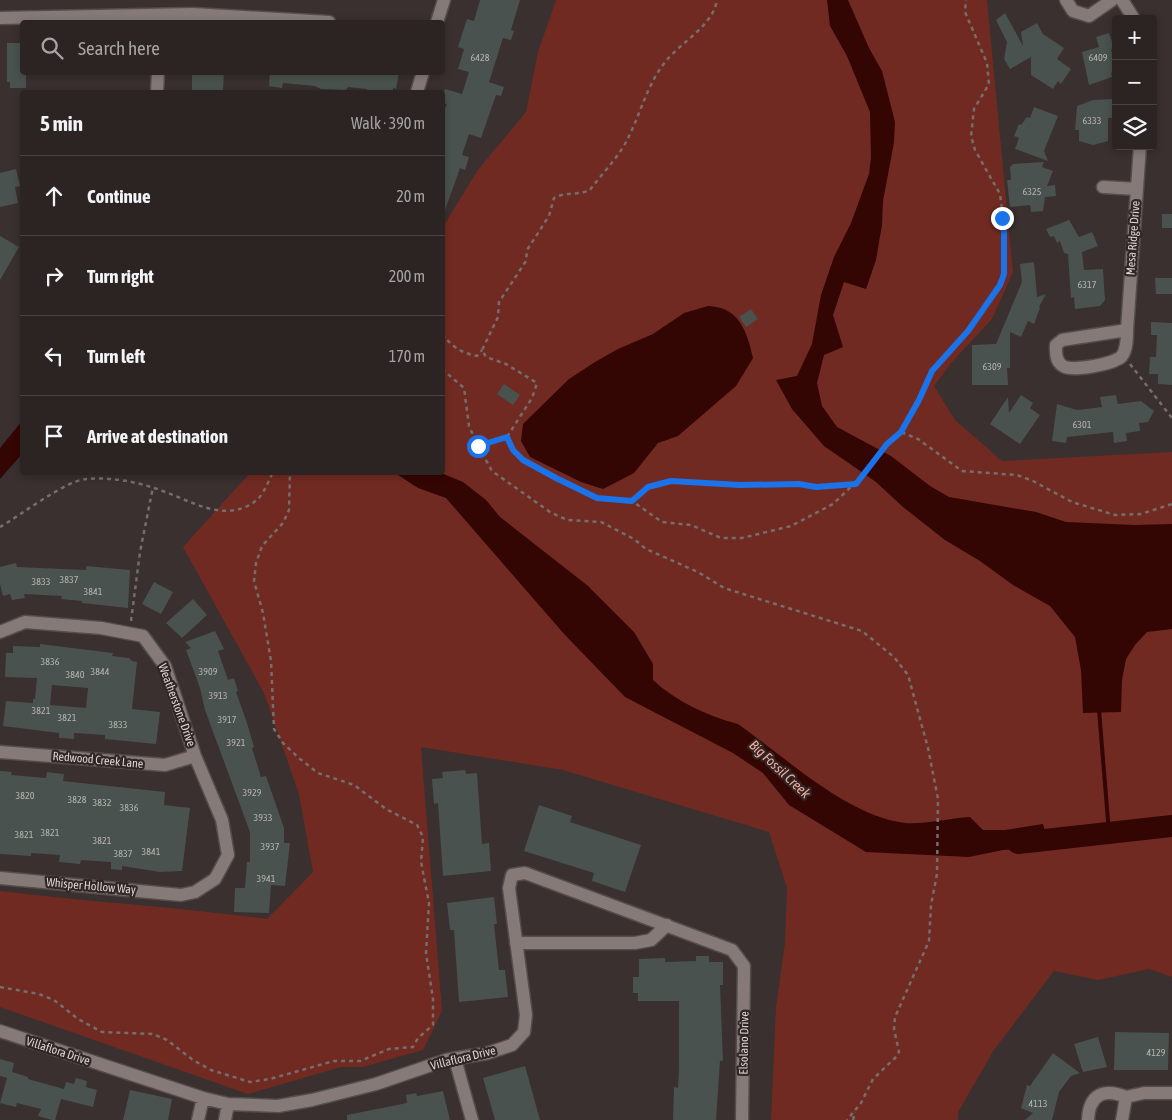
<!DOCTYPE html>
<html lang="en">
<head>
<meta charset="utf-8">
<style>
  body { margin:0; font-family:"Asap Condensed",sans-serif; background:#332c2b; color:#f1f3f6 }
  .controls { position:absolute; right:15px; top:15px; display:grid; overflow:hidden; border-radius:5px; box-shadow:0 2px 8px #0003 }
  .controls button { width:45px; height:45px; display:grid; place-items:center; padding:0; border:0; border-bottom:1px solid #474141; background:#2b2423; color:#f1f3f6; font:25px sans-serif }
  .stop { position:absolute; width:15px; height:15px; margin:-11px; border:4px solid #1a73e8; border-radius:50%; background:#fff }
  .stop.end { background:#1a73e8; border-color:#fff; box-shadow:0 1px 5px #0008 }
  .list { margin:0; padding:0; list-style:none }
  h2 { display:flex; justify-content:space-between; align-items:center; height:65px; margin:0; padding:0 20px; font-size:21px }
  h2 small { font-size:16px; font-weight:400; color:#a6a4a6 }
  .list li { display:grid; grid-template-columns:32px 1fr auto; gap:15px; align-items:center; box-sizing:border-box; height:80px; padding:0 20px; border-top:1px solid #474141 }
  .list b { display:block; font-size:19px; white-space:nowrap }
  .list em { font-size:16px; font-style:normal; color:#a6a4a6 }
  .icon { flex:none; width:28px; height:28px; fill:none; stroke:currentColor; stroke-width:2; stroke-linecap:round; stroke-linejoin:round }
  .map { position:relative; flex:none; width:1172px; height:1120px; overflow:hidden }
  .search { position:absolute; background:#2b2423; box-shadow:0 2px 8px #0003; left:20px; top:20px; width:425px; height:55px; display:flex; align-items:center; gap:12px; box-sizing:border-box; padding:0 18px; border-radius:5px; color:#a6a4a6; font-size:19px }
  .panel { position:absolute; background:#2b2423; box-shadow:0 2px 8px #0003; left:20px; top:90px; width:425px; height:385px; border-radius:5px }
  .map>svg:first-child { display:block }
  .green { fill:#712a21 }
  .water { fill:#330503 }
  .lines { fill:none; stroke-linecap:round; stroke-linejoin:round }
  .stream { stroke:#330503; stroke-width:4 }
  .river { stroke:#330503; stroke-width:22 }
  .building { fill:#49524e; fill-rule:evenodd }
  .minor-casing { stroke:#544d4c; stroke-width:15 }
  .path { stroke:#756e6d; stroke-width:2.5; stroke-dasharray:4 4; stroke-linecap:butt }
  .minor { stroke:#857a78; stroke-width:12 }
  .route { stroke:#1a73e8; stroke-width:6 }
  .labels { text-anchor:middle; stroke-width:4.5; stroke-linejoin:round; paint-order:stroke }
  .number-label { font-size:10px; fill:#b6b4b2 }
  .street-label { font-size:12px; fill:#dbd5d4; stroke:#2f2625 }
  .water-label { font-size:14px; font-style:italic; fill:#f6aa9e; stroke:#2f2625 }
</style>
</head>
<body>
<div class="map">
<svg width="1172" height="1120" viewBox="0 0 1172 1120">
  <rect width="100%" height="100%" fill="#39302f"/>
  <!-- green -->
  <path class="green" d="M556,0h431l26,272 -21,47 -40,43 -18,24 21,34 47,41 170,-9v525l-23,-8 -51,11 -44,-9 -60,79 -36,62v8h-187l5,-113 9,-64 2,-55 -18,-56 -206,-62 -142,-23 21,264 -19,39 -60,17h-22l-93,27 -248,-87v-116c89,11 178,16 267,28l46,-47 -14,-78 -35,-101 -81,-146 67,-74 192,-1 1,-245 34,-56 49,-59 12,-60z"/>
  <!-- water -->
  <path class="water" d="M827,0h21l21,48 13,23 13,51 -1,20 -11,59 -1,24 -6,35 -10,29 -22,-7 -11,33 10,32 -19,8 -7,28 5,23 15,21 54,29 39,30 19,11 87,15 30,10 69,3 37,-1v105l-25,3 -12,13 -9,14 -4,21 -1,32 -38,1 -2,-43 -6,-33 -25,-31 -37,-21 -33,-24 -35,-21 -42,-33 -27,-25 -52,-36 -32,-37 -16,-29 21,-4 15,-32 9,-49 13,-38 17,-34 18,-49 2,-16 -1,-46 -23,-56 -17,-30z
    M708,306c31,1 39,25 45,52l-17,28 -58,50 -20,7 -24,30 -31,16 -22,-7 -51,-25 -9,-16 2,-17 46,-45 26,-17 23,-13 35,-15 31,-21z
    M22,421v33l-22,25v-31z
    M395,473h46l22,9 23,18 14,17 88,69 46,46 19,32v16c24,22 54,36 85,44 47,33 109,92 167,99 16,2 46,-5 65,-6l13,13h22l38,-6 7,24 -47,2 -34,7 -103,-5 -77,-47 -26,-32 -30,-20 -108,-56 -60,-62 -119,-137 -28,-10z"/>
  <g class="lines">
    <!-- stream -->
    <path class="stream" d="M1099,710l10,123"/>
    <!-- river -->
    <path class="river" d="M1018,843l154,-17"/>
  </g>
  <!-- building -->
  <path class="building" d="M480,0h40l-9,30 3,1 -3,9 -8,-2 -14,44 15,5 -3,9 -5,-1 -15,43 -12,-4 -7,21 7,2 -4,13 -5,-2 -16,45 -2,-98 5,-11 -5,-1v-4l3,-10 17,5 7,-22 -11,-3 6,-20 -6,-2 9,-28 7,2z
    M1005,13l18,33 -2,-14 16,-9 6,11 21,14 -7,11 14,10 -10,15 -3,-3 -5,8 -22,-14v-18l-21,12 -6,-10 3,-17 -11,-22z
    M1109,33l5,15 -3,1 5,23 -5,1 1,4 -23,8 -7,-33 17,-5 -3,-10z
    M7,43h13v5h2v24h4v16h-16v-6h-3z
    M192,72h32l-1,20h-31z
    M270,72h129l-3,17 -3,-1v4h-22l-5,-3 -18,-2 -2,3 -25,-1 -6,-3 -32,-3 -1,5 -13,-2z
    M1114,99l1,19h-7v23l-15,4 -14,-4v-11h-4l2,-24 16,-6z
    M1034,107l24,9 -14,35 4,10 -33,-12 4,-11 -5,-2 5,-12 2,1 6,-8 3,1z
    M1044,162l-2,5 11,4 -6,15 8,-1 1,11 -11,1 -2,14 -12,1 -1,-7 -20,2 -3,-27h4l-1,-13 3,-3z
    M16,169l4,17 -5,1 3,16 -18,4v-34z
    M1162,214h10v14h-10z
    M1069,220l10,17 13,-5 6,14 -16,6 2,18 19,-1 2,31 -5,6 -25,3 -1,-12 -3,1 -3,-44 -4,-1 -4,-12 -3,2 -3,-7 -4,1 -4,-8z
    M0,236l19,11 -19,33z
    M1034,262l3,35 9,-3 -7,13 1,1 -6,16 -6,-3 -7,16 -11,-5v36h-3l1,17h-36v-40l24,-1 26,-62 -2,-18z
    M1155,278h17v16h-16z
    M751,309l7,10 -12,8 -7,-10z
    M1151,322l21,1v62l-14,-1v-10h-9l1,-17h6l1,-22h-6z
    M504,384l16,11 -7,10 -16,-11z
    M1021,395l12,8 -3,5 10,7 -20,29 -30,-20 18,-27 1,16z
    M1116,395l2,9 23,-3 13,10 -6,11 -9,1 1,8 -14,2 1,8 -13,2 -1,-11 -46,5 -1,6 -14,-2 5,-37 20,6 25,-3 -2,-10z
    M16,563l1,4 69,3v-4l44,4 -2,38 -46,-5v-2l-21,-2 1,-3 -38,-2 1,4 -13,2 -2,-6 -7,2 -3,-12v-17z
    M154,582l19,10 -12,22 -19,-10z
    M193,599l14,16 -25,23 -16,-15z
    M215,631l9,18 -6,2 10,29 6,-2 4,13 -2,1 11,31 7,24 -2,1 9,29 5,-1 18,52v15h6l-5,43 -14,-1 -2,28 -35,-1 1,-24h10l2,-26h3v-30l-45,-122 -5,-22 -14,-38 5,-2 -6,-6z
    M40,644l73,9 -1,3 17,2 3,3 5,1 -5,47 28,3 -4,32 -51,-5v-4l-31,-2v6l-15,-1v-5l-56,-7 3,-25 27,2v-4h2l2,-21 -32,-1 1,-24h7v-7l27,1zM52,685l36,3 -2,20 -36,-3z
    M465,770l1,4 11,-1 5,71 7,-1 2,28 -48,5 -5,-73 -4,1 -2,-25 11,-1 -1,-6z
    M0,771l12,1 -1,3 35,3 1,-6 17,2 -1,7 102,11 -1,13 26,3 -8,63 -22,1 -38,-6v4l-11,-1v-7l-30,-2 -1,4 -21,-2 1,-7 -29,-2v3l-31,-2z
    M539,805l33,11 -2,6 71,23 -16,47 -33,-11 2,-8 -70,-22z
    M494,897l3,27h-3l5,46h6l3,27 -49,5 -5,-72h-4l-3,-27z
    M696,956h13v6h14v23h-3l3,76h-3l-4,59h-43l1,-33 4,1 1,-19v-68h-41v-8h-5v-16h6v-18l26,-1v4l31,-1z
    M1115,1032l54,1 -1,37h-54z
    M1098,1037l9,30 -24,5 -9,-28z
    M1053,1053l27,20 -9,3 -12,16 -7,28h-27l8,-7 -12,-5 6,-23 3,1z
    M0,1059l14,4 -2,9 16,5v2l36,10 2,-7 8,2 2,-6 11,3 -1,6 11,3 -4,17 -32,-8 -6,21h-3l-14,-4 3,-7 -24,-6 -1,4 -16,-4 7,-25 -7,-2z
    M525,1066l15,54h-45l-12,-42z
    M130,1090l42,9 -4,21h-45z
    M443,1091l7,29h-103v-5l60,-12 -1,-8 10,-2 1,3z"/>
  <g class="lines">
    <!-- minor casing -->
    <g class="minor-casing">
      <path id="minor" d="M1066,0l7,11 16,5 23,-16
        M1122,0l12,19
        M0,18l193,-4 136,8
        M437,22l7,-22
        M157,92l1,-20
        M417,92l6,-20
        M1103,187l34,2
        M1127,330l-65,10 -6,5c0,7 -1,16 7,21 9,6 52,-2 59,-10 5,-7 5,-18 5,-26l13,-184
        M0,632l25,-10 76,6 42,8 22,30 30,90 27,64 6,35 -13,24 -20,13 -14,3 -181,-17
        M0,752l165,13 30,-9
        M516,943h119l16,-3 16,-15
        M0,1031l203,67 25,6 50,2 34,-6 64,-16 70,-24 42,-7 24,-8 12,-13 2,-17 -17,-127 3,-13 13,-2 207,77 12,16 -2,154
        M455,1059l17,61
        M1126,1097l18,-4h28
        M198,1120l5,-22
        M225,1120l3,-16
        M1088,1120c1,-26 16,-32 38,-23l-4,23"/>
    </g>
    <!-- path -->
    <path class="path" d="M442,334c10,13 20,19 35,22l5,-6
      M1130,364l42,54
      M442,369l22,19 5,38 9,20 29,-9 25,-39 5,-15 -31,-19 -20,-7 -4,-7 16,-33 1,-15 27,-41 1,-11 22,-34 5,-18c12,-7 24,-2 36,-8 13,-18 31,-35 40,-56 12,-25 18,-51 36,-73 15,-19 47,-35 51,-61
      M901,432l18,-32 13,-29 37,-40 31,-46 3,-12 2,-40 -5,-39 -25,-44 -4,-14 3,-27 15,-25 -2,-21 -22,-51 1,-12
      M507,437l6,13 10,10 74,38 35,3 30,21 29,3 30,13h21l49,-12 42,-22 22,-21 32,-39 14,-12 17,7 44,32 55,4 16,6 39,21 43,13 26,-1 31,-10
      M478,446l14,25 58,41 17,8 34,2 33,17 12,10 52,23 26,16 138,43 32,26 14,18 20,73 10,51 -1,75 -6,31 -2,36 -34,76 -1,12 5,23 -4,6 -22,21 -12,24 -14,17
      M632,501l16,-14 23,-6 69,4 59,-1 17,3 38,-3
      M0,527c21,-12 65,-46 86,-48 23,-2 47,2 68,9 34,10 71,39 104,11 6,-6 11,-19 15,-27
      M131,621l9,-69 13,-65
      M0,987l39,7 15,6 24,19 24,13 51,2 14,6 26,20 18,10 39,12 20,-3 64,-18h26l29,-12 24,-2 5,-9 15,-13v-26l-7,-46 3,-50 -8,-41 2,-25 -6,-12 -31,-16 -32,-24 -36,-12 -18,-14 -17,-16 -9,-14 -3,-68 -8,-48 -9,-32 2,-18 6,-17 21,-23 6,-13 1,-38
      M853,1120l2,-8"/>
    <!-- minor -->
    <use href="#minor" class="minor"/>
  </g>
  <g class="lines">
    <!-- route -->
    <path class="route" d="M478,446l29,-9 6,13 10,10 33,18 41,20 35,3 16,-14 23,-6 69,4 59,-1 17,3 40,-3 31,-40 14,-12 18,-32 13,-29 36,-40 32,-46 4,-11v-42l-2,-14"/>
  </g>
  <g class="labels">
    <!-- number labels -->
    <g class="number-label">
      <text x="480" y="61">6428</text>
      <text x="1098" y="61">6409</text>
      <text x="1092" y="124">6333</text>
      <text x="1032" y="195">6325</text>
      <text x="1087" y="288">6317</text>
      <text x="992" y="370">6309</text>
      <text x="1082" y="428">6301</text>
      <text x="69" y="583">3837</text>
      <text x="41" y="585">3833</text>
      <text x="93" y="595">3841</text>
      <text x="50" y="665">3836</text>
      <text x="100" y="675">3844</text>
      <text x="208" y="675">3909</text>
      <text x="75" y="678">3840</text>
      <text x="218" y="699">3913</text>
      <text x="41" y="714">3821</text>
      <text x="67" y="721">3821</text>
      <text x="227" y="723">3917</text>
      <text x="118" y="728">3833</text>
      <text x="236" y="746">3921</text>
      <text x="252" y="796">3929</text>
      <text x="25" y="799">3820</text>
      <text x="77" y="803">3828</text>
      <text x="102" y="806">3832</text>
      <text x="129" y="811">3836</text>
      <text x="263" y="821">3933</text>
      <text x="50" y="836">3821</text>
      <text x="24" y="838">3821</text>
      <text x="102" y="844">3821</text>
      <text x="270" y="850">3937</text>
      <text x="151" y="855">3841</text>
      <text x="123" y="857">3837</text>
      <text x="266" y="882">3941</text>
      <text x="1156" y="1056">4129</text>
      <text x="1038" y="1107">4113</text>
    </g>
    <!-- street labels -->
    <g class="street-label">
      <text transform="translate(1133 238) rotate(-86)" y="4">Mesa Ridge Drive</text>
      <text transform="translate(177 705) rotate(70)" y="4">Weatherstone Drive</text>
      <text transform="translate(98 760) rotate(5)" y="4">Redwood Creek Lane</text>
      <text transform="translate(91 886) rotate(5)" y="4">Whisper Hollow Way</text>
      <text transform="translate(744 1043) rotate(-89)" y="4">Elsolano Drive</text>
      <text transform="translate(58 1051) rotate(18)" y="4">Villaflora Drive</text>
      <text transform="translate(463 1058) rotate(-14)" y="4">Villaflora Drive</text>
    </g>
    <!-- water labels -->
    <g class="water-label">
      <text transform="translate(780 769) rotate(43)" y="5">Big Fossil Creek</text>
    </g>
  </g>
</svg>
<div class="controls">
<button>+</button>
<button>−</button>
<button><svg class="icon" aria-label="layers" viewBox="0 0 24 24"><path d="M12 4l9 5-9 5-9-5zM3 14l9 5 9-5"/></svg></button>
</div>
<div class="stop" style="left:478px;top:446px"></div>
<div class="stop end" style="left:1002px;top:218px"></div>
<div class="search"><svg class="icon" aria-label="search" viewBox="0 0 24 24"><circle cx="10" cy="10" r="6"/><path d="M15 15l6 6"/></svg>Search here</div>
<section class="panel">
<h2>5 min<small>Walk · 390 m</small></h2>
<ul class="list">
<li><svg class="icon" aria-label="ahead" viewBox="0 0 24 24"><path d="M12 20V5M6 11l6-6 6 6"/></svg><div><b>Continue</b></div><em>20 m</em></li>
<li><svg class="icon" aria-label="right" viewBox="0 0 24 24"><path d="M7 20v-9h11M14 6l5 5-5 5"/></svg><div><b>Turn right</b></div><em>200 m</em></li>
<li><svg class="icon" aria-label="left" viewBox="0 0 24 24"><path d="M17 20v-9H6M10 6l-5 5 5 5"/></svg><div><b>Turn left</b></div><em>170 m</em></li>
<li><svg class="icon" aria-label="arrive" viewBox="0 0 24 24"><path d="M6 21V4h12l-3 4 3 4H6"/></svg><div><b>Arrive at destination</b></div></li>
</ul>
</section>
</div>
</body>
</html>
